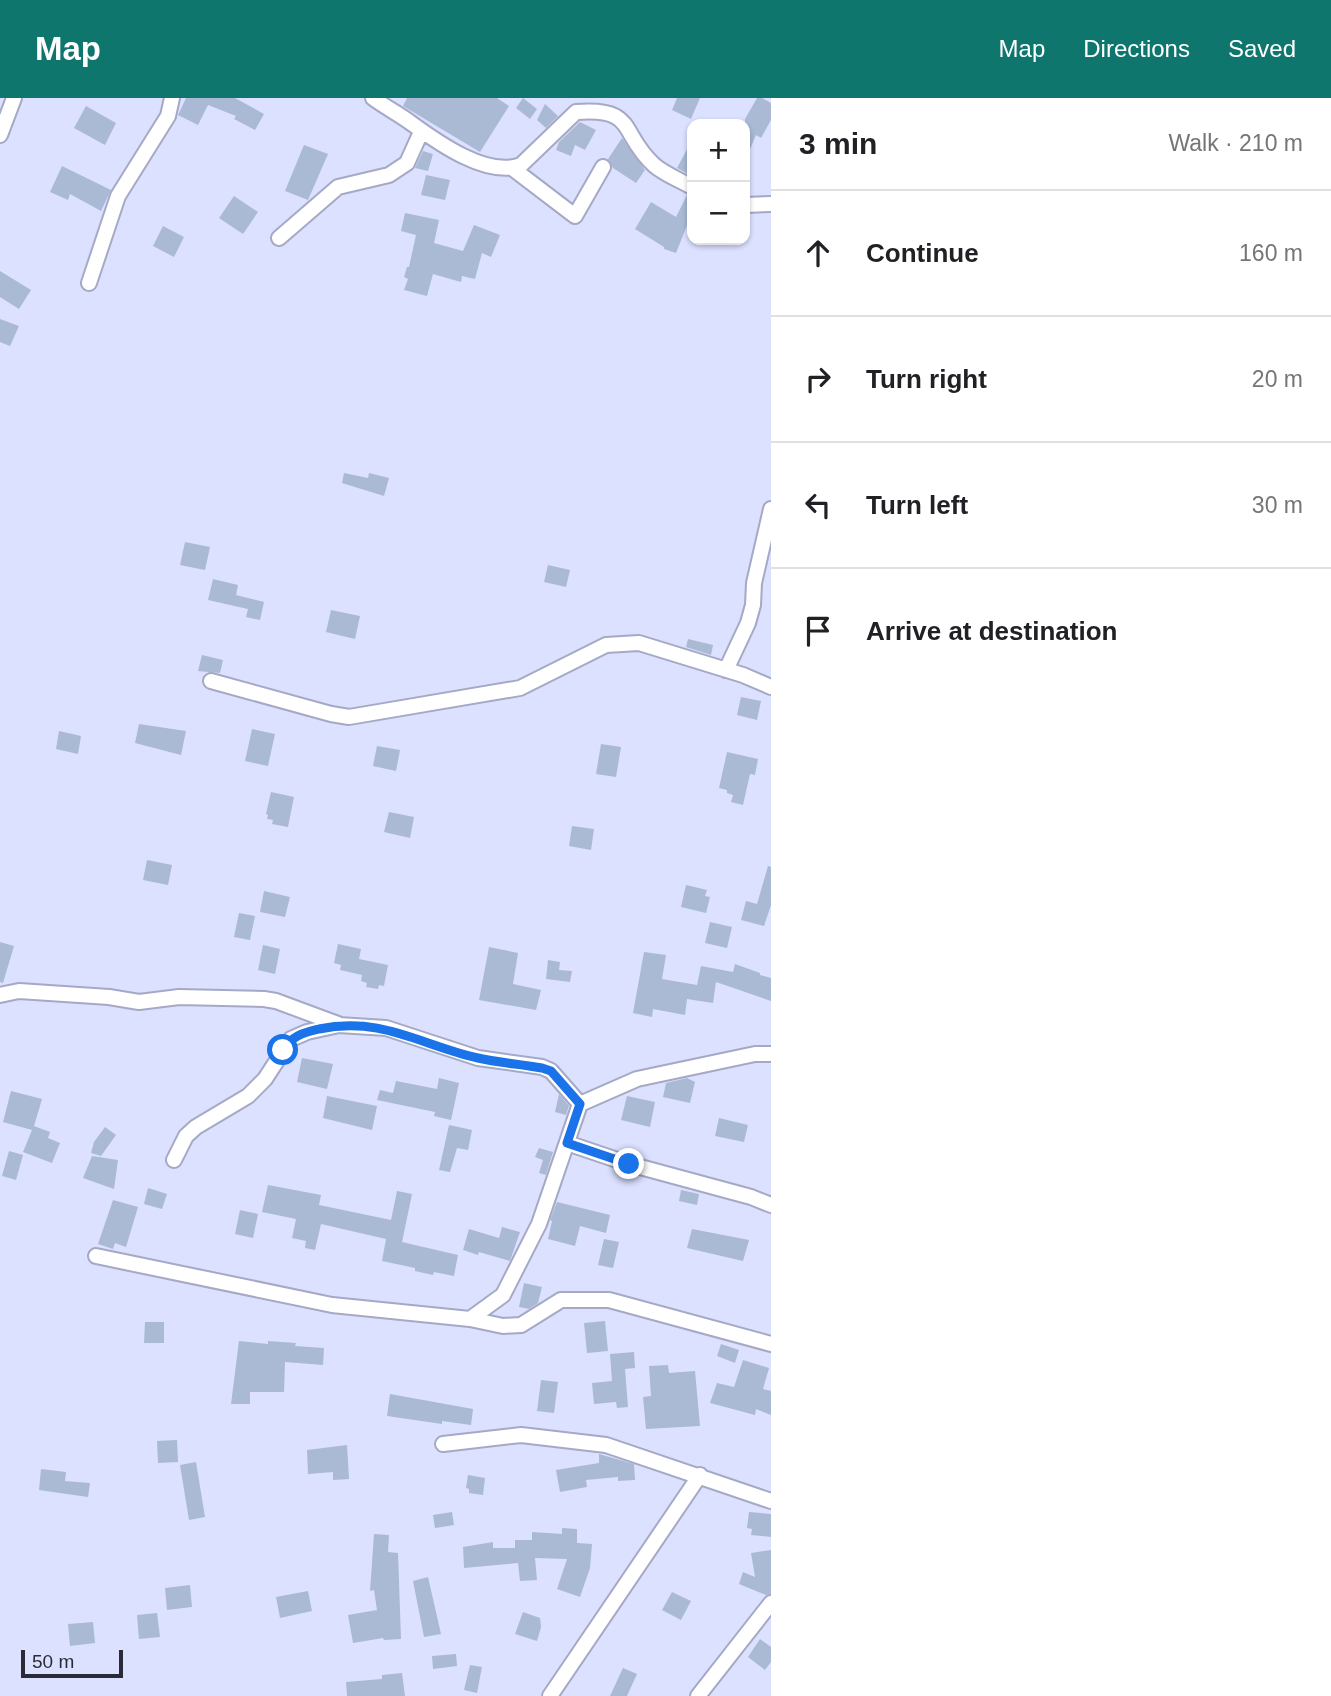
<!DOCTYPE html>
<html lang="en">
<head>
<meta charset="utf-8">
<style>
  body { margin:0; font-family:Helvetica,sans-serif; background:#f2f2f2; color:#202124 }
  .controls { position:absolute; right:21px; top:21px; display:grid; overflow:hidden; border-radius:14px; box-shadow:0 2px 5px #0004 }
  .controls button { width:63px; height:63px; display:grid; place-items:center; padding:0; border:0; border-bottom:2px solid #e0e0e0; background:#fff; color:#202124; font:35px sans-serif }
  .scale { position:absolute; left:21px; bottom:18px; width:102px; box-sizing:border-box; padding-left:7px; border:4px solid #2a2b36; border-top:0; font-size:19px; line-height:24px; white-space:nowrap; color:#2a2b36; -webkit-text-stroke:5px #dce1ff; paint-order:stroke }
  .stop { position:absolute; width:21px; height:21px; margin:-16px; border:5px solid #1a73e8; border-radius:50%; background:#fff }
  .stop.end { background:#1a73e8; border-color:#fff; box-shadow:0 2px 7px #0008 }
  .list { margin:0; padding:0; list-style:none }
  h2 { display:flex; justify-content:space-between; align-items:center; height:91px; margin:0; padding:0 28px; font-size:30px }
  h2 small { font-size:23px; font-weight:400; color:#757577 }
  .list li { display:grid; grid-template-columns:46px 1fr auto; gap:21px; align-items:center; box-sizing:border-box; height:126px; padding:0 28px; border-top:2px solid #e0e0e0 }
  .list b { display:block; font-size:26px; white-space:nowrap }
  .list em { font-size:23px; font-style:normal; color:#757577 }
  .icon { flex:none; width:38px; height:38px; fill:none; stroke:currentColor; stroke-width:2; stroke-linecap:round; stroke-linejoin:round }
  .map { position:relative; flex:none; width:771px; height:1598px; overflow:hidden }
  header { display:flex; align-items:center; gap:42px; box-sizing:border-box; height:98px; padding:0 35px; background:#0f766e; color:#fff }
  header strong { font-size:33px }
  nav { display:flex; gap:38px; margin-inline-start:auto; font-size:24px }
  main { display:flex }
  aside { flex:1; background:#fff }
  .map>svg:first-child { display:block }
  .building { fill:#aabad4 }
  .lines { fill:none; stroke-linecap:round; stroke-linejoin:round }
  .minor-casing { stroke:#a5a9c5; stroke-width:18 }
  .minor { stroke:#fff; stroke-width:14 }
  .route { stroke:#1a73e8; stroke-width:9 }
</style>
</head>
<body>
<header>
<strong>Map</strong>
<nav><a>Map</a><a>Directions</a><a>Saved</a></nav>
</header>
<main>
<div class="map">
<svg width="771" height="1598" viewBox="0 0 771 1598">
  <rect width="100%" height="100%" fill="#dce1ff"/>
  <!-- building -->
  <path class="building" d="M186,0h49l29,16 -9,16 -21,-11 2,-3 -28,-11 -10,20 -20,-10z
    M407,0h90l12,8 -29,46 -77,-46z
    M523,0l14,11 -7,10 -14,-11z
    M677,0h23l-9,21 -19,-9z
    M757,0h5l9,5v17l-10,18 -5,-3 -11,26v-42z
    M545,6l13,12 -12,12 -9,-8z
    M86,8l30,17 -11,22 -31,-17z
    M580,24l16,8 -11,20 -10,-5 -4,11 -15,-6 3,-8z
    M622,40l23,32 -9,13 -23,-15 -5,-9z
    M692,42v36l-15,-8z
    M304,47l24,9 -20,46 -23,-9z
    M423,53l10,3 -5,17 -13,-3z
    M62,68l49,24 -10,21 -31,-17 -2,6 -18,-8z
    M426,77l24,5 -5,20 -24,-5z
    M687,97l5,2v16l-16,40 -12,-4v-2l-29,-18 16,-27 25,15z
    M234,98l24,16 -15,22 -24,-16z
    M405,115l34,7 -5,23 29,8 11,-26 26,10 -9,22 -9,-4 -7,26 -13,-3 -1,6 -28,-8 -6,22 -23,-6 4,-11 -4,-2 3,-10h2l7,-32 -15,-4z
    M163,128l21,11 -10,20 -21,-11z
    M0,173l31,19 -12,19 -19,-12z
    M0,221l19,7 -9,20 -10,-4z
    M344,375l24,5 1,-5 20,5 -5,18 -42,-13z
    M185,444l25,5 -5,23 -25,-5z
    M548,467l22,5 -4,17 -22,-5z
    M213,481l25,6 -2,10 28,7 -4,18 -14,-3 2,-8 -40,-9z
    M331,512l29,6 -5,23 -29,-7z
    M688,541l25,6 -2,10 -25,-8z
    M202,557l21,5 -3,13 -22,-2z
    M741,599l20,4 -4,19 -20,-5z
    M139,626l47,7 -5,24 -46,-12z
    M252,631l23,5 -7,32 -23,-5z
    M59,633l22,5 -3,18 -22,-5z
    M601,646l20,3 -5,30 -20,-3z
    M377,648l23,4 -4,21 -23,-5z
    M727,654l31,7 -3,16 -5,-1 -7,31 -12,-3 2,-7 -6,-2v-3l-8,-2z
    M271,694l23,5 -6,30 -16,-3 1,-4 -6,-1 1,-4 -2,-1z
    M389,714l25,5 -4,21 -26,-6z
    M572,728l22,3 -3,21 -22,-4z
    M147,762l25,5 -4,20 -25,-5z
    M768,768l3,1v38l-7,21 -23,-6 5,-19 11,3z
    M686,787l21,5 -2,6 5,1 -4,16 -25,-6z
    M264,793l26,6 -5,20 -25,-5z
    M239,815l16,3 -5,24 -16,-3z
    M710,824l22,5 -5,21 -22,-5z
    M0,844l14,4 -11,37 -3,-1z
    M338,846l23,5 -2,10 29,6 -4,21 -5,-1 -1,4 -12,-2 1,-4 -6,-2 1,-6 -22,-5 1,-5 -7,-2z
    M263,847l17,4 -5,25 -17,-4z
    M489,849l29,6 -5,31 28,6 -5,20 -57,-10z
    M644,854l22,3 -4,24 35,6 4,-19 32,6 2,-8 25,9v2l11,3v23l-55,-19 -3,21 -26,-4 -2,16 -32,-6 -1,8 -19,-4z
    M548,862l12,2 -1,8 13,1 -2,11 -24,-3z
    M302,960l31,6 -6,25 -30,-7z
    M439,980l20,5 -8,37 -17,-4 1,-4 -58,-12 3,-10 13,3 3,-12 41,8z
    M687,980l8,4 -5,21 -27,-6 3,-14z
    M11,993l31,8 -8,27 16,6 -2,6 12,5 -8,20 -29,-11 9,-22 -29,-8z
    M559,996l10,12 -3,9 -11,-3z
    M327,998l50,10 -5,24 -49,-12z
    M627,998l28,6 -5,25 -29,-7z
    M719,1020l29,7 -4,17 -29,-6z
    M449,1027l23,5 -4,20 -11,-2 -7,24 -11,-2z
    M105,1029l11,8 -15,21 -10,-3 3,-11z
    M539,1050l14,4 -7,23 -7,-2 4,-13 -8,-3z
    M9,1053l14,4 -7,25 -14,-4z
    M92,1058l26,4 -4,29 -31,-11z
    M268,1087l53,10 -2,10 72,15 6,-29 15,3 -10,48 56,13 -4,21 -20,-4 -1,3 -18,-4v-3l-33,-7 4,-22 -65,-15 -6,26 -10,-2 1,-7 -14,-3 4,-19 -34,-7z
    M148,1090l19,6 -5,15 -18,-5z
    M681,1092l18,4 -2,11 -18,-4z
    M113,1102l25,7 -12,40 -11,-4 -2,6 -15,-5z
    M557,1104l53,13 -4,18 -26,-7 -5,20 -27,-7 4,-18 -2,-1z
    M240,1112l18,4 -5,24 -18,-4z
    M502,1129l18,5 -10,29 -31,-9 -1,3 -15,-5 6,-21 30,9z
    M692,1131l57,11 -6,21 -56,-13z
    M604,1141l15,3 -6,26 -15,-3z
    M524,1185l18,4 -4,16 -9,6 -10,-2z
    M605,1223l3,30 -21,2 -3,-30z
    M145,1224h19v21h-20z
    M239,1243l29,3v-3l28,2 -1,3 29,2 -1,17 -38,-3 -1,30h-34v12h-19z
    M721,1246l18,6 -4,13 -18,-7z
    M634,1254l1,16 -10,1 3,38 -11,1 -1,-6 -22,2 -2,-21 20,-2 -2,-27z
    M743,1262l26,8 -6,21 8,2v24l-15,-6 -1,6 -45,-12 7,-20 17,4z
    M668,1267l1,8 26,-2 5,55 -54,3 -3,-32 8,-1 -2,-30z
    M541,1282l17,2 -4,31 -17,-2z
    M390,1296l83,15 -2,16 -29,-4v3l-55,-8z
    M177,1342l1,22 -20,1 -1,-22z
    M347,1347l2,34 -16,1v-8l-25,2 -1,-24z
    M599,1356l35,10 1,16 -17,1v-4l-32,3 1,7 -27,5 -4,-22 43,-7z
    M196,1364l9,55 -16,3 -9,-55z
    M41,1371l25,3 -1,9 25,2 -2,14 -49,-7z
    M468,1377l17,3 -2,17 -14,-2v-4l-3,-1z
    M452,1414l2,13 -19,3 -2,-13z
    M749,1414l22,2v23l-20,-2 1,-6 -5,-1z
    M562,1430l15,1v14l15,1 -2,24 -10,29 -23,-8 10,-30 -32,-1 2,22 -17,1 -2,-18 -54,5 -1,-21 30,-5v6h22v-8h17v-8l30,2z
    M374,1436l15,1 -1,17 10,1 3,86 -17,1 -1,-2 -30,5 -5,-28 29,-5 -3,-20 -4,1z
    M771,1452v44l-5,1 -27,-11 4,-12 12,5 -4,-24z
    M428,1479l13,57 -17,3 -11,-56z
    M190,1487l2,22 -25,3 -2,-22z
    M308,1493l4,20 -32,7 -4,-21z
    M672,1494l19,9 -10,19 -19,-10z
    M523,1514l17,6 1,9 -4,14 -22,-7z
    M157,1515l3,24 -21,2 -2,-24z
    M93,1524l2,21 -25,3 -2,-22z
    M760,1541l11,8v15l-6,8 -17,-13z
    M456,1556l1,12 -24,3 -1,-13z
    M470,1567l12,2 -5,26 -13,-3z
    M623,1570l14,6 -10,22h-17z
    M402,1575l3,23h-58l-1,-14 36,-3v-4z"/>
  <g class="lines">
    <!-- minor casing -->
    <g class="minor-casing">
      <path id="minor" d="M373,0c12,9 26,16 38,25 26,19 76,55 110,42l55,-53c61,-5 43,21 78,53 10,9 26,15 38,22
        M0,37l14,-37
        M512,70l63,48 28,-49
        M745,107l26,-1
        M279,140l59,-51 51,-12 18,-12 14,-31
        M89,185l29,-87 50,-80 4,-18
        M726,572l22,-47 5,-18 1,-22 17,-74
        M211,583l120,33 18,3 171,-29 86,-43 33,-2 104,32 28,12
        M0,897l19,-4 90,6 30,5 40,-5 85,2 12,2 62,23
        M567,1045l62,21 122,33 20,8
        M174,1062l12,-24 10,-9 52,-31 17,-17 26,-40 16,-7 32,-7 47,3 92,30 64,9 9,4 29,33
        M96,1158l236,49 138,14 33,7 18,-1 40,-25h48l162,44
        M470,1221l33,-24 36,-71 41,-120 57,-25 118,-25h16
        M443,1346l78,-9 85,10 165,56
        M550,1598l150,-221
        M698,1598l73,-93"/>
    </g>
    <!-- minor -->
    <use href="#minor" class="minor"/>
  </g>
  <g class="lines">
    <!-- route -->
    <path class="route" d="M283,952c10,-15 20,-17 36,-21 63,-13 101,16 159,29 21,5 43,6 64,10l9,3 29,33 -13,39 62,21"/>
  </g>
</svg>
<div class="controls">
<button>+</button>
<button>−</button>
</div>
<div class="scale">50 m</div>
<div class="stop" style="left:283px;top:952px"></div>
<div class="stop end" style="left:629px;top:1066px"></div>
</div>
<aside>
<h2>3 min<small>Walk · 210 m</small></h2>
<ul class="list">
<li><svg class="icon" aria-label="ahead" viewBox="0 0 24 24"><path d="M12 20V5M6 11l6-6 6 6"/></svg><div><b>Continue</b></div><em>160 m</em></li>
<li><svg class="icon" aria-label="right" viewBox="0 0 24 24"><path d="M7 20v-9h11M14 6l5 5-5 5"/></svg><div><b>Turn right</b></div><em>20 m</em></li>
<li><svg class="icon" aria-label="left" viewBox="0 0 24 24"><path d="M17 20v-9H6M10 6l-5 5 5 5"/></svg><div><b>Turn left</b></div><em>30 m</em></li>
<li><svg class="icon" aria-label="arrive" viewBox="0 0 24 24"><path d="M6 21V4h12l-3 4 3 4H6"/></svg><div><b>Arrive at destination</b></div></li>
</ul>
</aside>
</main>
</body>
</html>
